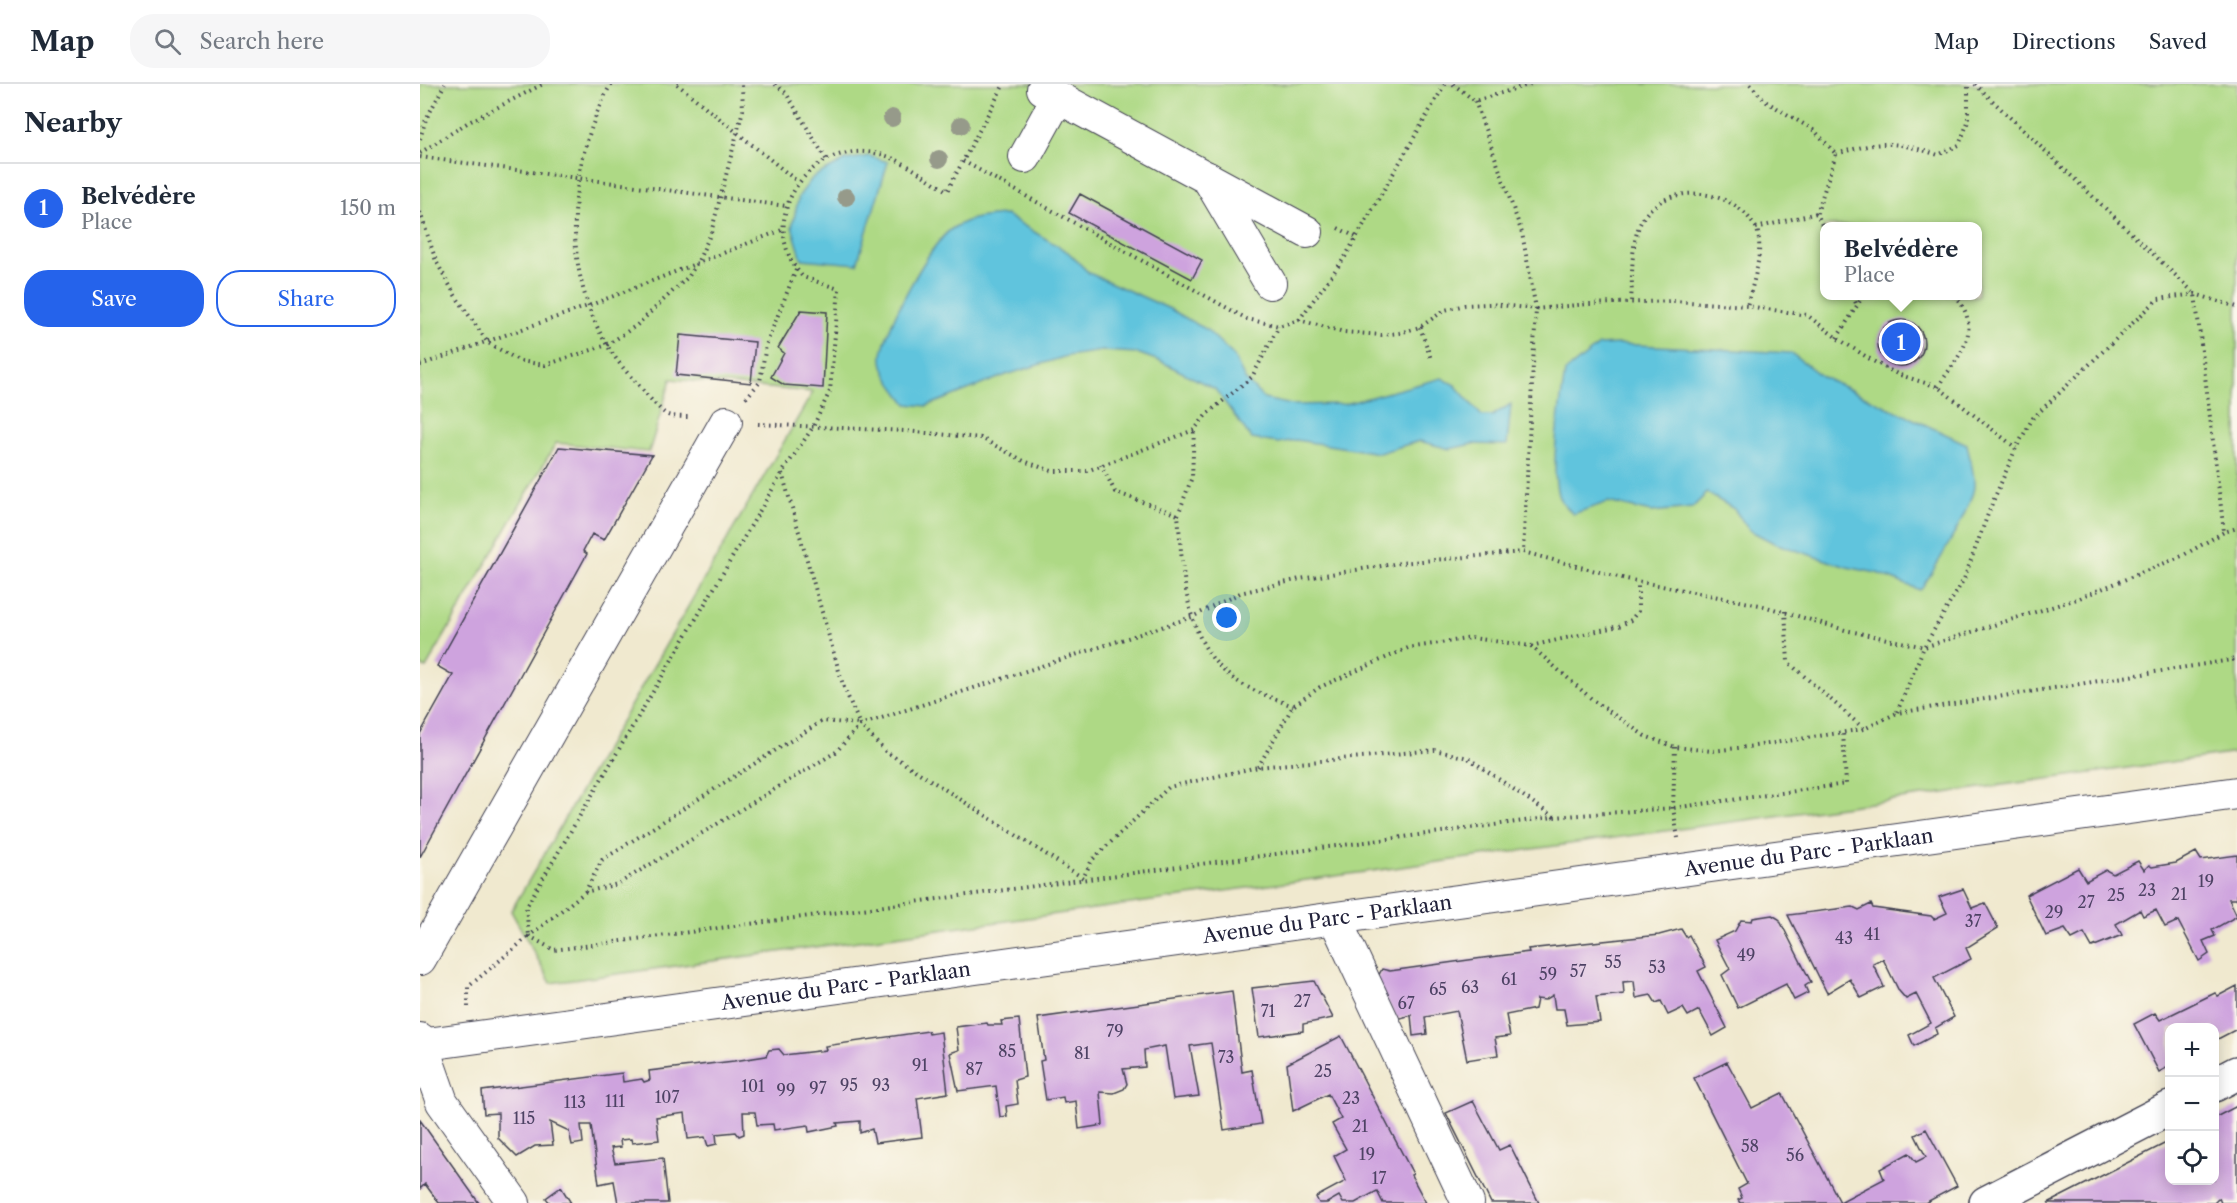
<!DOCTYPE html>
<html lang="en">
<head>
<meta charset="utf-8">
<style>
  body { margin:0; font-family:"Libre Caslon Text",serif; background:#f6f6f7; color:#1f2937 }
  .controls { position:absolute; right:18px; bottom:18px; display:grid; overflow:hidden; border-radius:12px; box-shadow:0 3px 15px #0003 }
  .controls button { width:54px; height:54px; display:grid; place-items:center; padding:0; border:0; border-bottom:2px solid #e0e1e3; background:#fff; color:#1f2937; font:30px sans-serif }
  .you { position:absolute; left:807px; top:534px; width:21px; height:21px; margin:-15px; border:4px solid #fff; border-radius:50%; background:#1a73e8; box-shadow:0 0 0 9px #1a73e833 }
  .badge { display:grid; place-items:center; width:39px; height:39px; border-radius:50%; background:#2563eb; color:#fff; font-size:20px; font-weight:700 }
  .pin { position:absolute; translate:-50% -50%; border:3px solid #fff; box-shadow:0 2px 6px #0006 }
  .popup { position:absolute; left:1400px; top:138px; width:162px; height:78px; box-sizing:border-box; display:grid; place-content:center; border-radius:12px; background:#fff; filter:drop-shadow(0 2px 4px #0005); font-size:20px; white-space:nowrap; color:#747a83 }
  .popup b { font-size:22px; color:#1f2937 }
  .popup::after { content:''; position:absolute; left:50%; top:100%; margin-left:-12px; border:12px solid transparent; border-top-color:#fff }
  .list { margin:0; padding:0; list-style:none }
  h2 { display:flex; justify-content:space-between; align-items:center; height:78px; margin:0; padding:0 24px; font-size:26px }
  h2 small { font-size:20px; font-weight:400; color:#747a83 }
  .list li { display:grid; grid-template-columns:39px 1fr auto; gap:18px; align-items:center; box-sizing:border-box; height:90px; padding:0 24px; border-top:2px solid #e0e1e3 }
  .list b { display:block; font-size:22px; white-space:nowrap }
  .list p { margin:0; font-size:20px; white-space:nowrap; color:#747a83 }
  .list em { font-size:20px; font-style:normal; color:#747a83 }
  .actions { display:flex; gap:12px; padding:18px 24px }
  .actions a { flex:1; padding:14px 0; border:2px solid #2563eb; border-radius:24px; text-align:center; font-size:21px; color:#2563eb }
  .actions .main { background:#2563eb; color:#fff }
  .icon { flex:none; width:33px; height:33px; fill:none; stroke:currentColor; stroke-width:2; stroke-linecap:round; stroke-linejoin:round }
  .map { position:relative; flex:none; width:1817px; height:1119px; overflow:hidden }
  header { display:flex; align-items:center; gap:36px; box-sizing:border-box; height:84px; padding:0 30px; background:#fff; border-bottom:2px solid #e0e1e3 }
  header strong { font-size:28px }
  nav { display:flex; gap:33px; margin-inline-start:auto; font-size:21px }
  .search { width:420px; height:54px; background:#f6f6f7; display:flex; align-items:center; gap:15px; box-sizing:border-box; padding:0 21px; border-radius:24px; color:#747a83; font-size:22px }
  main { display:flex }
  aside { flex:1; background:#fff }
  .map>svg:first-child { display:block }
  .green { fill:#aed985; stroke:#687e60; stroke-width:1.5; fill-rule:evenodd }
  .water { fill:#60c4dd; stroke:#41738c; stroke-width:1.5 }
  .building { fill:#cea3de }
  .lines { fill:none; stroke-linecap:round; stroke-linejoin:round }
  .street-casing { stroke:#414051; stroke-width:34 }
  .secondary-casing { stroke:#414051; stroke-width:36 }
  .path { stroke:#414051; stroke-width:4; stroke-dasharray:1.5 4.5; stroke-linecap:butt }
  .street { stroke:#fff; stroke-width:32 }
  .secondary { stroke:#fff; stroke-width:33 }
  .tree { fill:#969a8a }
  .labels { text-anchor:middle; stroke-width:6; stroke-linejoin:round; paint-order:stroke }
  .number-label { font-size:16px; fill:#4d4264 }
  .street-label { font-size:20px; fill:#22223b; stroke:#fbf7ec }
</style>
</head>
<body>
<header>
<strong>Map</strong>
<div class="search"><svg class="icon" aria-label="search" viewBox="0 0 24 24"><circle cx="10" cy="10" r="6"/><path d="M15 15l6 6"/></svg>Search here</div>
<nav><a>Map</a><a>Directions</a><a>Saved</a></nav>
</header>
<main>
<aside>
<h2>Nearby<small></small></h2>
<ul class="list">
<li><span class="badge">1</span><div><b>Belvédère</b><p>Place</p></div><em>150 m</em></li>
</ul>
<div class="actions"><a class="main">Save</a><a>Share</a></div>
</aside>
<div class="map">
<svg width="1817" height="1119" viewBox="0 0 1817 1119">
  <rect width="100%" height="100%" fill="#fbf7ec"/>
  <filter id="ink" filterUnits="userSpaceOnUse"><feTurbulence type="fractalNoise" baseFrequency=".0167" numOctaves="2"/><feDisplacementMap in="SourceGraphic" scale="12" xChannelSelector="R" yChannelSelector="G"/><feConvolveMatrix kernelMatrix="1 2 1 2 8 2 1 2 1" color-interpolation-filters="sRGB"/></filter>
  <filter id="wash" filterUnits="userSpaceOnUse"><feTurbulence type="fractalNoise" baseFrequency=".008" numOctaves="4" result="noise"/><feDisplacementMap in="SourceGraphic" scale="24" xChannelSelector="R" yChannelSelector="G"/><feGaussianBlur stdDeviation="1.35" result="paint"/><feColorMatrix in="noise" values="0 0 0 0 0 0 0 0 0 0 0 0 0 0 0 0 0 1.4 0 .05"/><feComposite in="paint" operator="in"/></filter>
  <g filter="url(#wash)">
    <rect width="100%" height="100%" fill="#f0e9cf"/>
    <!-- green -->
    <path class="green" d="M0,0h1817v669l-1686,230 -40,-72 302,-519 -142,-13 -22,73 -93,-9 -130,225 -6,-3zM1404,142h154v70h-154z"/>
    <!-- water -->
    <path class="water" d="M449,72l19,6 -31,102 -55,-5 -10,-32 7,-31 14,-19 33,-17z
      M586,131l62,37 21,21 81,36 37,21 26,25 12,24 19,20 28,6 53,-1 97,-26 13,7 27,31h10l19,-12 -4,41 -35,-1 -22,5 -31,-8 -40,12 -83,-13 -18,3 -26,-4 -37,-50 -53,-27 -25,-9 -35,-2 -35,5 -61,19 -79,31 -20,-2c-9,-13 -27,-32 -25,-49 3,-27 48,-113 71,-127 17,-11 34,-12 53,-13z
      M1198,260l173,9 32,24 144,67c2,13 8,29 7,42 -1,19 -41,87 -54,104l-43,-17 -30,-6 -73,-24 -25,-13 -15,-21 -27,-16 -15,15 -41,4 -43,-10 -35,12c-5,-5 -13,-12 -15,-19 -8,-33 2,-89 7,-123l34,-27z"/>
    <g id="blocks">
      <!-- building -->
      <path class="building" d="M660,110l122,66 -10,19 -123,-66z
        M381,226l26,2 -4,76 -39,-3 -13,-8 13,-24 -6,-5z
        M1458 259a23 23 0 1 1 46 0a23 23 0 1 1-46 0Z
        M260,251l75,7 -4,41 -75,-8z
        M139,363l93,8 -48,85 -12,-6 -9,17 4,3 -167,303v-123l33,-59 -16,-9z
        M1776,768l5,8 36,-5v44h-8l8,17 -25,14 3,6 -12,5 6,13 -10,7 -21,-40 -13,6 -9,-17 -13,6 -3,-6 -24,14 6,11 -30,12 -8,-14 -12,6 -7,-10 -19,7 -20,-41 52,-27 8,13 20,-11 7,4 25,-13 6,9 5,-5 3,2 24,-4z
        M1543,805l9,19 13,-5 13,25 -32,20 5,11 -37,19 20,39 -19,11 2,6 -23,12 -5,-11 22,-12 -15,-29 -10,5 -7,-8 -16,-32 -10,5 11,23 -23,11 -11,-19 -23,14 -39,-78 65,-8 6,3 12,-6 2,4 58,8 3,3 13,-6 -8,-16z
        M1352,831l7,4 32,63 -6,4 3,7 -14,7 -8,-16 -48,24 -16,-33 8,-6 -15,-29 20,-9 6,-11 11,1 1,-3z
        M1261,845l5,8 3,-2 17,32 -8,4 29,57 -14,8 -14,-26 -11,6 -5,-8 -15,7 -7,-14 -5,2 -5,-8 -15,3 -2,-17 -11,1 1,12 -28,3 4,25 -33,3 -3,-16h-9l-2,-14 -8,5 -8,-1 -2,10 -29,6 4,21 -15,2 3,17 -31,5 -10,-49 -32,6 2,17 -14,2 -2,-21 -14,4 -22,-37 7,-13 8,2 93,-13 46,-6 -1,-3 131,-14z
        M894,897l19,37 -30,6v7l-44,6 -7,-49z
        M1817,902v43l-23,12v-13h-44v38l-11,6 -25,-48 21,-11 5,7 55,-27 3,3z
        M812,907l10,81 10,-2 9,54 -37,6 -13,-87 -21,3 9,50 -26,3 -8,-53 -21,4 1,17 -22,2 4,15 -3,5 -10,4 -14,-1 3,33 -24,4 -3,-28 -12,2 -1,-6 -17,3 -6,-39 4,-1 -6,-42z
        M599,935l6,58 -10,3 3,24 -12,2 1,10 -7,1 -4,-31 -38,5 -8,-38 9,-3 -3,-23 31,-4 1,2h14l-1,-4z
        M508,947l1,3 12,-2 7,61 -31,5 5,39 -47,6 -3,-14 -12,4v-12l-23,2 1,3 -29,6 -1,-7 -34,5 -1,-6 -16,1 -2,-13h-12l1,22 -5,2 -3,-4 -20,2 1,10 -9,2 -3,-9 -17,2 -3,-26 -29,4 3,23 -27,3 -1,-4 -11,1 1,7 -10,1 4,15 48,-5 5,45h-50l-4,-22 -15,3 -8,-59h-10l2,18 -11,2 -3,-14 -19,-9 3,23 -18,1 -18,11 -19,-19v-25l-14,1 -2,-23 140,-18 1,9 19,-3 2,3 6,-2 -1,-9 85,-10 32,-5 3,-6 10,-1 5,6 42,-5 -1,-4z
        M921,952l72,138 -2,1 15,28h-43l-6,-12 -22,12h-12l-4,-7 -12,7h-8l-3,-6 30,-16 -12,-25 12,-7 -14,-25 9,-5 -13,-25 -35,17 -6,-47z
        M1307,978l25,46 30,-15 58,109 44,-23 -4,-10 29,-16 7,9 10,-5 -11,-22 11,-6 31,57 -32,17h-185l-2,-3 4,-2 -4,-9 9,-5 -53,-106z
        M1053,1017l26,49 11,-5 29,58h-48l-45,-90z
        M1817,1022v97h-16l-2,-5 -5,5h-166l122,-62v39h44v-62z
        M0,1036l59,83h-40l-14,-19 -5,5z
        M141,1103l10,16h-21l-4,-5z"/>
    </g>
  </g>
  <g filter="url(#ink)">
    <use href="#blocks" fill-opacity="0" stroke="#414051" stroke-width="1.5"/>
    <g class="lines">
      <!-- street casing -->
      <g class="street-casing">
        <g id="street">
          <path d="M623,5l264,143"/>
          <path d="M605,73l33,-60"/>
          <path d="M788,94l62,105"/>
          <path d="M915,835l133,284"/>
          <path d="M0,875l306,-537"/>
          <path d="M0,955l22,63 72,101"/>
          <path id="s1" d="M0,961l1817,-252"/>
        </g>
      </g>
      <!-- secondary casing -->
      <g class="secondary-casing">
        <path id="secondary" d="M1794,1001l23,-12
          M1566,1119l184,-95"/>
      </g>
      <!-- path -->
      <path class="path" d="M191,0c-50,91 -53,216 22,295 8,8 26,32 35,36 7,2 16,2 23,2
        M257,0l121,98
        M355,0l11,9 40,66
        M1033,0l22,17 56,-17
        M1330,0l15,17 50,30 21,23
        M1555,0l220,210 29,238
        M1055,17l47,132 14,76 -13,243
        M0,55l6,-20 19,-35
        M0,69l47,-30 76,-39
        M1416,70c45,-13 56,-14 102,1l21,-10 9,-23v-38
        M0,73l366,49
        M543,77l284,158 32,7 20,-6 45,12 37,3 18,-2 21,-6 25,-17 20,-5 25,-1 46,5 52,-5 86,-3 73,5 60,9 30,23 36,23 24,13 41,13 78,61
        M0,128l16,49 19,34 33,48 32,18 25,4 62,-20 30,-20 52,-49 9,-15 13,-28 32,-123 -1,-26
        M918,144l18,9
        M1336,144l61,-15
        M1404,146l-7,-17 19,-59
        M1433,212l4,10
        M1211,217c2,-24 -1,-54 9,-77 19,-41 83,-38 109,-6 2,4 6,7 8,11 7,25 -4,53 -10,77
        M879,236l46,-63 100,-173
        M1000,243l11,32
        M1417,254l26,-42
        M0,281l168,-59 194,-76
        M1518,303c21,-33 46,-54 18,-91
        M326,314l14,-16 6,-37 30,-75
        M338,340l147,7 76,7 43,23 28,10h35l107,-41 13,-16 45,-37 27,-51
        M681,380l14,28 63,23c5,54 5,125 53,162 18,13 41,21 62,29
        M362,389l61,212 17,40
        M758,431l14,-38 2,-47
        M1365,527l3,51 75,66
        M1111,562l63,55 51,35 30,11 37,4 43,-5 109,-17 33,-16 340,-54
        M1477,628l27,-65 153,-48 105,-43 42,-24 13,-4
        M440,641l-24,27 -218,132 -33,8 -56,44 25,14 1000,-133 119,-9 173,-24 -3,-52
        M1255,663l-2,61 5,30
        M838,683l35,-61 27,-19 88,-39 64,-10 59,8 88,-20 12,-6 7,-9v-29
        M1134,733l-86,-59 -33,-8 -177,17 -89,20 -77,73 -9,18 -198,-127 -25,-26 332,-108 48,-24 60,-14 100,-16 123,-11 103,27 134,26 85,25 79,17 40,-68 27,-73 25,-58 17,-30 125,-119 37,-5 42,13
        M165,808l17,-32 220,-139 37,3
        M48,923v-20l61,-51 -3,-29 256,-434 31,-46 17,-36 9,-102 -36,-12c-49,-54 2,-136 71,-124 27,4 50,24 73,38l57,-107"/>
      <!-- street -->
      <use href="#street" class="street"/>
      <!-- secondary -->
      <use href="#secondary" class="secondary"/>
    </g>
    <!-- trees -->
    <g class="tree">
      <circle cx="472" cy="34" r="9"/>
      <circle cx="541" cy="41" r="9"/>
      <circle cx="519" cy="75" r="9"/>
      <circle cx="426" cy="113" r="9"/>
    </g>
  </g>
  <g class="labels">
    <!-- number labels -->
    <g class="number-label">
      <text x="1786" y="803">19</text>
      <text x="1727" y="812">23</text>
      <text x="1759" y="816">21</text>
      <text x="1696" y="817">25</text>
      <text x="1666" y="824">27</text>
      <text x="1634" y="834">29</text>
      <text x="1553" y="843">37</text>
      <text x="1452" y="856">41</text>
      <text x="1424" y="860">43</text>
      <text x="1326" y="877">49</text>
      <text x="1193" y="884">55</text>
      <text x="1237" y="889">53</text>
      <text x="1158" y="893">57</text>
      <text x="1128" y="896">59</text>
      <text x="1089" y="901">61</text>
      <text x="1050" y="909">63</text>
      <text x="1018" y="911">65</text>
      <text x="882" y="923">27</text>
      <text x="986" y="925">67</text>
      <text x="848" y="933">71</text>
      <text x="695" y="953">79</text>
      <text x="587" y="973">85</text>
      <text x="662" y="975">81</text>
      <text x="806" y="979">73</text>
      <text x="500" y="987">91</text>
      <text x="554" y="991">87</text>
      <text x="903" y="993">25</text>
      <text x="429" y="1007">95</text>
      <text x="461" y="1007">93</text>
      <text x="333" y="1008">101</text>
      <text x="398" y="1010">97</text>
      <text x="366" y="1012">99</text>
      <text x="247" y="1019">107</text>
      <text x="931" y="1020">23</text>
      <text x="195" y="1023">111</text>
      <text x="155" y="1024">113</text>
      <text x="104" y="1040">115</text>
      <text x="940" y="1048">21</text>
      <text x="1330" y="1068">58</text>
      <text x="947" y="1076">19</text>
      <text x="1375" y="1077">56</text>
      <text x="959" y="1100">17</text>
    </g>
    <!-- street labels -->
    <g class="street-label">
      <text dy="7" stroke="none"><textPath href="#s1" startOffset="1402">Avenue du Parc - Parklaan</textPath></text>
      <text dy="7" stroke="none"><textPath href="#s1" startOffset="916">Avenue du Parc - Parklaan</textPath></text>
      <text dy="7" stroke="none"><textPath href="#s1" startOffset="430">Avenue du Parc - Parklaan</textPath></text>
    </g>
  </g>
</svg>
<div class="controls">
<button>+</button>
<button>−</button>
<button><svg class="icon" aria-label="locate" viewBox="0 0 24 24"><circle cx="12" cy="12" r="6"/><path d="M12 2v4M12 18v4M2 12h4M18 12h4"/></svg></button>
</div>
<div class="you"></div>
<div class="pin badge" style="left:1481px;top:258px">1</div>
<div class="popup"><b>Belvédère</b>Place</div>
</div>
</main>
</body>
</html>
